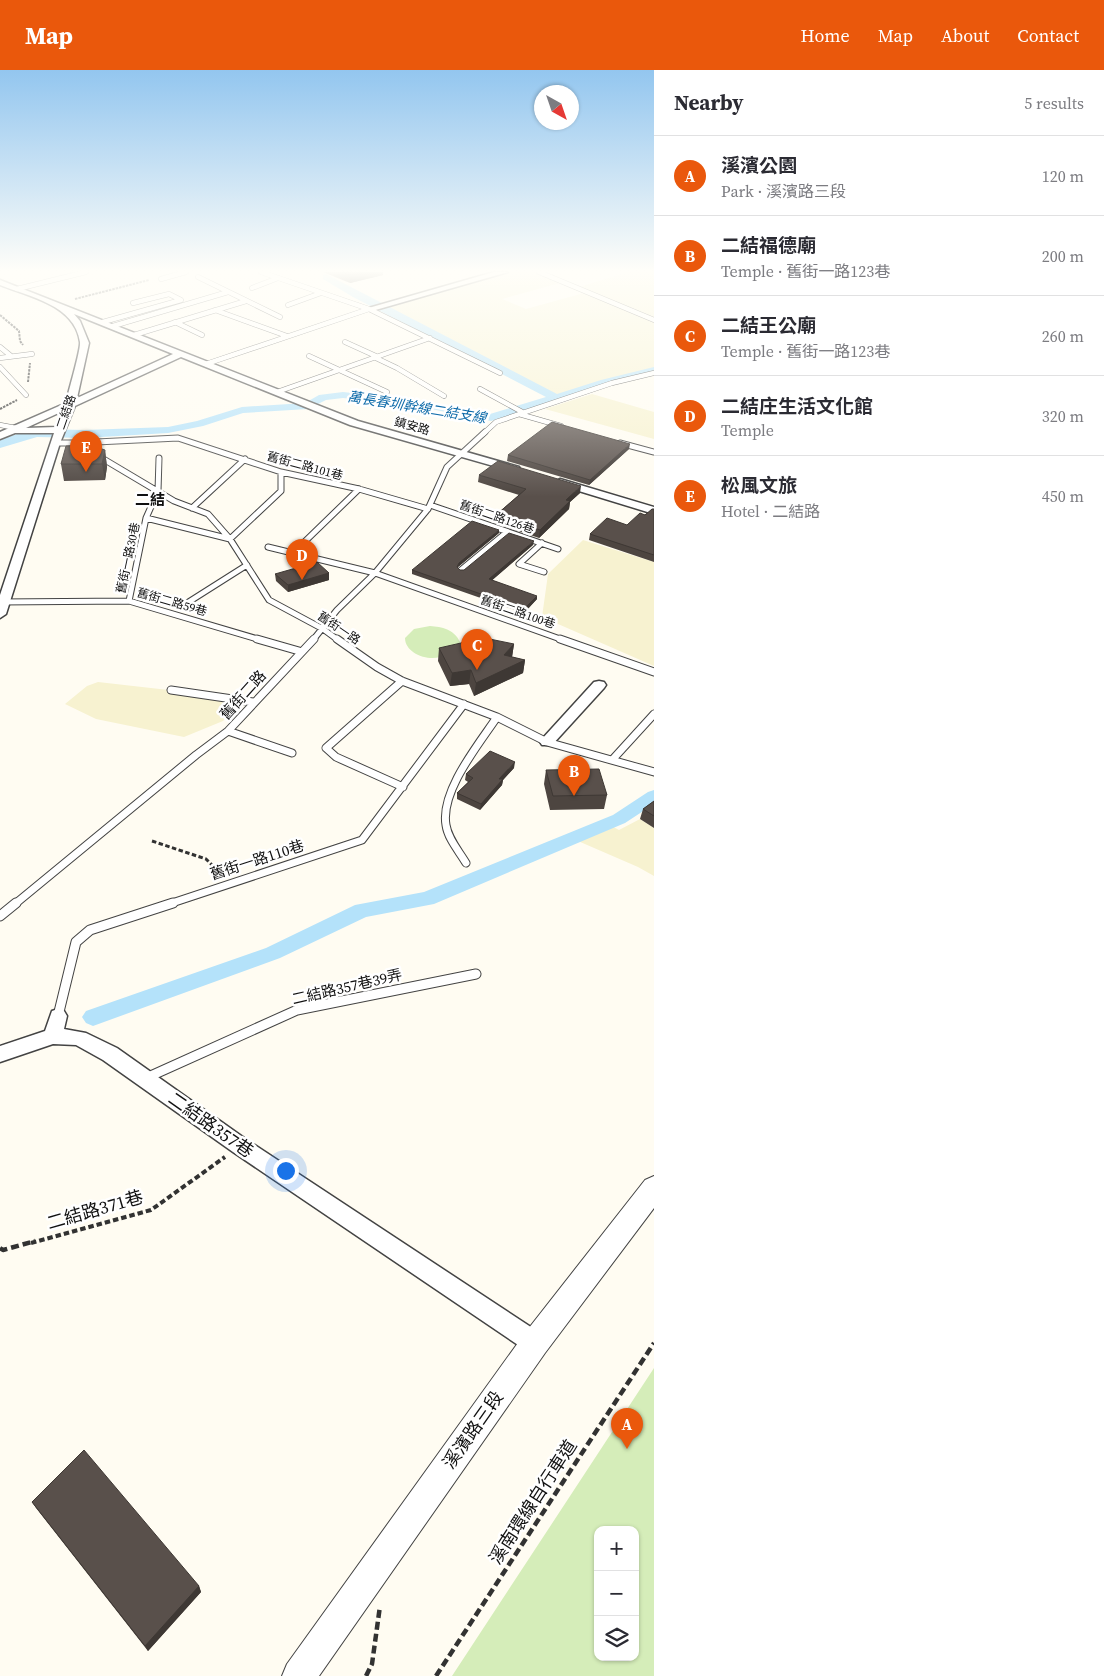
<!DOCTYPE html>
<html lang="en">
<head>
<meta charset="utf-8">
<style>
  body { margin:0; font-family:"Source Serif 4","Noto Sans TC",serif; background:#f7f7f7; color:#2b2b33 }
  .controls { position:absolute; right:15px; bottom:15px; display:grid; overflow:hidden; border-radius:10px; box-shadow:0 1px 4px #0004 }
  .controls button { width:45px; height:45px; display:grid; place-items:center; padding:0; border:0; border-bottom:1px solid #e1e1e2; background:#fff; color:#2b2b33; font:25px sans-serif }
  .compass { position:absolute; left:534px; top:15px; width:45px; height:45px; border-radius:50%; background:#fff; box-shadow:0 1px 4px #0004; rotate:140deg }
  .you { position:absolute; left:285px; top:1100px; width:18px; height:18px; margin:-12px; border:4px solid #fff; border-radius:50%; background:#1a73e8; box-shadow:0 0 0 8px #1a73e833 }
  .badge { display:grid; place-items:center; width:32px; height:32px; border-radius:50%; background:#ea580c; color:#fff; font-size:16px; font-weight:700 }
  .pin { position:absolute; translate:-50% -41px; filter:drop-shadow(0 1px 2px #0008) }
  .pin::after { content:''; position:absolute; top:26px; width:18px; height:15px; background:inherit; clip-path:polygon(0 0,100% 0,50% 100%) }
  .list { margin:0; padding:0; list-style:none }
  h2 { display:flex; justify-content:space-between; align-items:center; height:65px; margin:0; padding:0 20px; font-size:21px }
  h2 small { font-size:16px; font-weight:400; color:#7c7c81 }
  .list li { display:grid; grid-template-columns:32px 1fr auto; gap:15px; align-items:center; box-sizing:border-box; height:80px; padding:0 20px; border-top:1px solid #e1e1e2 }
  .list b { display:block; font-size:19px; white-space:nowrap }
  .list p { margin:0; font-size:16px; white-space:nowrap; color:#7c7c81 }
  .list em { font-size:16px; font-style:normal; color:#7c7c81 }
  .icon { flex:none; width:28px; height:28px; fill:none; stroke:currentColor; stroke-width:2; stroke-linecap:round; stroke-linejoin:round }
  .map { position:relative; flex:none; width:654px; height:1606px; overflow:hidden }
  header { display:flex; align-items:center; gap:30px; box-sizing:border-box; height:70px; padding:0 25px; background:#ea580c; color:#fff }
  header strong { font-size:24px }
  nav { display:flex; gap:28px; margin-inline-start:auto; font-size:18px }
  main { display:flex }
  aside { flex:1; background:#fff }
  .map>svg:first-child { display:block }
  .farmland { fill:#f7f2d0 }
  .green { fill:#d5edb9; fill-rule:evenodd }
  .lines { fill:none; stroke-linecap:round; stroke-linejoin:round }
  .canal { fill:#b4e2fa; fill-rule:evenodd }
  .service-far3-casing { stroke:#434343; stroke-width:5.5 }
  .service-far2-casing { stroke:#434343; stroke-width:7 }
  .service-far1-casing { stroke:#434343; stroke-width:9 }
  .service-casing { stroke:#434343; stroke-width:11 }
  .minor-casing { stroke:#434343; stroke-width:3 }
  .tertiary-casing { stroke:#434343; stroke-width:2 }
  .path-far3 { stroke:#323232; stroke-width:2; stroke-dasharray:2.5 1; stroke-linecap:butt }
  .path-far2 { stroke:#323232; stroke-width:3; stroke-dasharray:4.5 2.5; stroke-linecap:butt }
  .path-far1 { stroke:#323232; stroke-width:4; stroke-dasharray:5.5 3; stroke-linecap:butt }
  .path { stroke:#323232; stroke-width:4.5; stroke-dasharray:8 4; stroke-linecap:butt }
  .service-far3 { stroke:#fff; stroke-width:4.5 }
  .service-far2 { stroke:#fff; stroke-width:5 }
  .service-far1 { stroke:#fff; stroke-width:7 }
  .service { stroke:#fff; stroke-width:9 }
  .minor { fill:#fff; fill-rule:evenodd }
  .tertiary { fill:#fff; fill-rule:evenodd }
  .wall { fill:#4d4540 }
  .shaded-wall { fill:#3e3834 }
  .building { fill:#59504b; stroke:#3e3834 }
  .labels { text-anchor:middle; stroke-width:5; stroke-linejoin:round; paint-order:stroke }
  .far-street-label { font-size:12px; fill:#101010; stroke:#fff }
  .far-water-label { font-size:14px; font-style:italic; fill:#106caa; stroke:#fff }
  .far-quarter-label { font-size:15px; font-weight:bold; fill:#101010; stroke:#fff }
  .street-label { font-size:15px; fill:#101010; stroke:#fff }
  .near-street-label { font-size:18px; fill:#101010; stroke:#fff }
</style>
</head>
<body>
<header>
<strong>Map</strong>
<nav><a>Home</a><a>Map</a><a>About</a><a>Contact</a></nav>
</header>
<main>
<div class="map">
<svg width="654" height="1606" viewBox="0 0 654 1606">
  <rect width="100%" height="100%" fill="#fffcf2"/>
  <!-- farmland -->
  <path class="farmland" d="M512,202h24l24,11 -58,16 24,10 58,-16 70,29v47l-46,11 -49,16 -176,-88z
    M624,202h30v46l-75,-31 46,-14z
    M592,324l62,18v27l-109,-30z
    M583,470l71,22v104l-112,-49 6,-43z
    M98,612l141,16 3,4 -19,19 -39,16 -88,-18 -31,-15 22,-18z
    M640,749l14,9v48l-16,-9 -67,-29 33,-16 15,8z"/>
  <!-- green -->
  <path class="green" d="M430,556c12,1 24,3 30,16l-1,5c-6,3 -13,8 -19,10 -13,4 -35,-4 -35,-19l9,-9z
    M654,1298v308h-202zM598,1460h37v127h-37z"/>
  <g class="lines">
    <!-- canal -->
    <path class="canal" d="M326,204l231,120 44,-14 53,-13v6l-45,11 -118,37 -75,-15 -73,-8 -17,2 -18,9 -65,4 -40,13 -35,7 -83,5 -48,-1 -37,11v-8l17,-6 20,-5 48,1 83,-3 29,-6 45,-14 63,-4 14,-8 24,-3 73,8 74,14 56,-17 -193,-100 -30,-18v-4z
      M654,720v14l-29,19 -191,81 -68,13 -86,41 -187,68 -7,-3 -4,-6 4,-6 180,-63 89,-43 69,-13 189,-77 35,-23z"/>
    <!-- service-far3 casing -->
    <g class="service-far3-casing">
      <path id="service-far3" d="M261,202l108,37 131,64
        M539,202l115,48
        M198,207l82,40
        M161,209l25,-7
        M252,218l26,-10
        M17,219l69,-17
        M288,235l33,-12
        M215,240l72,26
        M103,252l78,-22 -12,-6 -36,9
        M175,252l27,13
        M113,256l115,-34
        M134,265l112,-34
        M345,272l33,15
        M0,277l11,9
        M309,286l78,36
        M0,288l32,-4
        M376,288l21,10 47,28
        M206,294l163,-55
        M0,297l26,28
        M480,319l44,24
        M277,322l153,-54
        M519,344l42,12
        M0,355l16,3
        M483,364l13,-12 116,-39 42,-10"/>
    </g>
    <!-- service-far2 casing -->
    <g class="service-far2-casing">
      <path id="service-far2" d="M55,373h20l13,7
        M76,373l102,-5 103,34 78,17 69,20
        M620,373l34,9
        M100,387l74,44 34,13 22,25 39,61 54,29 15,11
        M430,435l128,44
        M192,438l53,-49
        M146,448l84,21 51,-48v-19
        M542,473l-23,21 25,8
        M268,477l107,26 188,67
        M293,483l66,-64
        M461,500l46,-38
        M129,531l17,-83 12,-27 1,-33
        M0,532l129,-1 132,39
        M187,533l60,-38
        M313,570l24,-30 38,-37 53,-64 19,-42 38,-35"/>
    </g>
    <!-- service-far1 casing -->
    <g class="service-far1-casing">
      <path id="service-far1" d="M257,569l42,12
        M337,569l40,28 25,14 95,36 50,25 107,30
        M560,569l94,33
        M402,611l-76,67 10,9 67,30
        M171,620l82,12
        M228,661l64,22
        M613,689l41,-45
        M466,793c-7,-12 -18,-24 -20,-38 -6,-34 33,-81 51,-108
        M15,834l181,-149 32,-24 86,-92
        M169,834l193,-64 102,-136"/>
    </g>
    <!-- service casing -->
    <g class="service-casing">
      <path id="service" d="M0,846l16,-13
        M58,946l18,-74 14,-12 83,-27
        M146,1008l151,-68 179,-36"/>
    </g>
    <!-- minor casing -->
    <g class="minor-casing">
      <path id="minor" d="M494,202h14l-136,39 -7,-2z
        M0,210l358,141 161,46 1,2 -5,3 -4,-1 -161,-46 -169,-68 -106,49 -15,37 -54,171 -6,4v-23l54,-162h-39l-15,6v-7l66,-29c2,-11 15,-53 14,-61 -5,-37 -50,-45 -80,-57zM74,244l99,40 -96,44 12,-55 -9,-22zM63,341l-7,16 -30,1z
        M560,409l94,28v7l-98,-30 -1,-2z
        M599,611l5,1 2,3 -2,3 -52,57h-10l-2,-3 2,-3 52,-57z
        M58,939l6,2 3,5 -3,13 22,4 31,15 130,92 296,195 3,8 -3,8 -8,3 -8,-3 -294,-199 -130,-92 -27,-15 -23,-1 -53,18v-16l45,-15 7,-20z"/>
    </g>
    <!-- tertiary casing -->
    <g class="tertiary-casing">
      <path id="tertiary" d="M654,1106v32l-109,145 -226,323h-37l5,-12 238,-331 120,-153z"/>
    </g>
    <!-- path-far3 -->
    <path class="path-far3" d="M75,229l74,-19
      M0,245l19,16 1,10 3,4
      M28,312l2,-19
      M0,339l17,-9"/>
    <!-- path-far2 -->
    <path class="path-far2" d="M152,771l54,18 16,16"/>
    <!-- path-far1 -->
    <path class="path-far1" d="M31,1173l120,-33 74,-53"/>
    <!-- path -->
    <path class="path" d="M0,1178l3,2 32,-9
      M366,1606l6,-12 8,-58
      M436,1606l218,-333"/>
    <!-- service-far3 -->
    <use href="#service-far3" class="service-far3"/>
    <!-- service-far2 -->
    <use href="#service-far2" class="service-far2"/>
    <!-- service-far1 -->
    <use href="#service-far1" class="service-far1"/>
    <!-- service -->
    <use href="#service" class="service"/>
    <!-- minor -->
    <use href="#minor" class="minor"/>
    <!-- tertiary -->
    <use href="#tertiary" class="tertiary"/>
  </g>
  <!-- wall -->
  <path class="wall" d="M323,202h60v3l-33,8z
    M629,379l-40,36 -82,-24 1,-6z
    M105,380l2,17 -2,13 -41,1 -3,-17z
    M479,405l101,18 -10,9 -1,7 -30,29 -44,-15 1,-8 23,-20 -41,-13z
    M654,439v53l-65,-22 1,-6 37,-9z
    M499,463l-41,34v1l2,2h4l69,-25 -41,35 45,19 -13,14 -112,-39v-4z
    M329,503v7l-41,12 -12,-11 -1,-7z
    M514,574l-2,13 13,3 -2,13 -49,23 -5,-12 -19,2 -12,-25 1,-13z
    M514,698l-11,12 -1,5 -22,25 -23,-11v-6l11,-11 -3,-2 1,-6z
    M546,700l61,25 -3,14 -54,1 -6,-26z
    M654,731v27l-14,-9 3,-10z
    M32,1432l167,84 2,6 -53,59 -112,-143z"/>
  <!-- shaded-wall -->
  <path class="shaded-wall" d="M360,202h23v3l-33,8v-8z
    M630,374l-1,5 -40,36 1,-5z
    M105,380l2,17 -2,13 -3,-16z
    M581,416l-1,7 -10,9 -1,7 -30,29 1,-8 26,-30z
    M499,460v3l-41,34 -1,4 2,-8z
    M534,471l-1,4 -44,38v-4z
    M329,503v7l-41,12v-7z
    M537,526v3l-13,14v-4z
    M514,574l-2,13 -8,-2z
    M525,590l-2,13 -49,23 2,-13z
    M471,600l-2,14 -19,2 2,-13z
    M515,692l-1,6 -11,12 -1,5 -22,25 1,-6 18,-25z
    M199,1516l2,6 -53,59 -3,-5z"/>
  <!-- building -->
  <path class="building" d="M343,202h17l-10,3z
    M552,352l78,22 -40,36 -82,-25z
    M90,375l15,5 -3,14h-41l5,-18z
    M498,391l83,25 -15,14 4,1 -30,29 -44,-15 30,-26 -47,-14z
    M652,439h2v46l-64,-21 17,-16 20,7 13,-12 5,2z
    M472,451l27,9 -40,33 -2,4 3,3h4l45,-37 25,8 -45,38 48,17 -13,13 -112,-39z
    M317,492l12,11 -41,12 -13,-11z
    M470,565l44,9 -10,11 21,5 -49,23 -5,-13 -19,3 -13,-25 22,-5z
    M490,681l25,11 -16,17h4l-22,25 -24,-11 16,-15 -7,-4z
    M599,699l8,26 -54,1 -7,-26z
    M654,731v15l-11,-7z
    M84,1380l115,136 -54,60 -113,-144z"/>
  <!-- sky -->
  <linearGradient id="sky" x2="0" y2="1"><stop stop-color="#93c6ef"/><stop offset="0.47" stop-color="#fffef9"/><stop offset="1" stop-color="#fffef9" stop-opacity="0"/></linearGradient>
  <rect width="654" height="427" fill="url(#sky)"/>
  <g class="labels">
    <!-- far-street labels -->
    <g class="far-street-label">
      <text transform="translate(66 342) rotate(-71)" y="4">二結路</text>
      <text transform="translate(412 356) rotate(16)" y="4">鎮安路</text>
      <text transform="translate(305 396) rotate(15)" y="4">舊街二路101巷</text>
      <text transform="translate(497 447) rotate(19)" y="4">舊街二路126巷</text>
      <text transform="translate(128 488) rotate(-78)" y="4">舊街一路30巷</text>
      <text transform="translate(172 532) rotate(16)" y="4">舊街二路59巷</text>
      <text transform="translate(518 542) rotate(19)" y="4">舊街二路100巷</text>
      <text transform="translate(339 558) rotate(34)" y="4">舊街一路</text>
    </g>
    <!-- far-water labels -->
    <g class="far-water-label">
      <text transform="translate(417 337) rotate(9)" y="5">萬長春圳幹線二結支線</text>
    </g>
    <!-- far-quarter labels -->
    <g class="far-quarter-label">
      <text x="150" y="435">二結</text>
    </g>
    <!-- street labels -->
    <g class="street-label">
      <text transform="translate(243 625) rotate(-48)" y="5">舊街二路</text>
      <text transform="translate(257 790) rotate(-18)" y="5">舊街一路110巷</text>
      <text transform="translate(347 917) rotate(-13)" y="5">二結路357巷39弄</text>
    </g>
    <!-- near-street labels -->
    <g class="near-street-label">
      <text transform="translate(211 1055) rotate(35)" y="6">二結路357巷</text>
      <text transform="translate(95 1140) rotate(-16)" y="6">二結路371巷</text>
      <text transform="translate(473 1360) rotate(-55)" y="6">溪濱路三段</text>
      <text transform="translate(533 1432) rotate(-57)" y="6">溪南環線自行車道</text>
    </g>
  </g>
</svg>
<div class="controls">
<button>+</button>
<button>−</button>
<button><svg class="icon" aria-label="layers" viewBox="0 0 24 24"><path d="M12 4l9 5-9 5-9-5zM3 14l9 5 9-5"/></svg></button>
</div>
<svg class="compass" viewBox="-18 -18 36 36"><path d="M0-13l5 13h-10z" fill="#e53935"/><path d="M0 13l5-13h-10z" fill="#7c7c81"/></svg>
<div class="you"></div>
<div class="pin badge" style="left:627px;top:1379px">A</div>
<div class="pin badge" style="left:574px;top:726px">B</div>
<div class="pin badge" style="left:477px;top:600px">C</div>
<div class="pin badge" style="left:302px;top:510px">D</div>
<div class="pin badge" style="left:86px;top:402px">E</div>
</div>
<aside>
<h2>Nearby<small>5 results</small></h2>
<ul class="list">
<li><span class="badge">A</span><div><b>溪濱公園</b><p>Park · 溪濱路三段</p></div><em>120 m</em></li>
<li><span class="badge">B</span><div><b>二結福德廟</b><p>Temple · 舊街一路123巷</p></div><em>200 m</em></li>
<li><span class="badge">C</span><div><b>二結王公廟</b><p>Temple · 舊街一路123巷</p></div><em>260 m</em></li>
<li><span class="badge">D</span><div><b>二結庄生活文化館</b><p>Temple</p></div><em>320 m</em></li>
<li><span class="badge">E</span><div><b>松風文旅</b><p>Hotel · 二結路</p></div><em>450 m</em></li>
</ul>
</aside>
</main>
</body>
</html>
